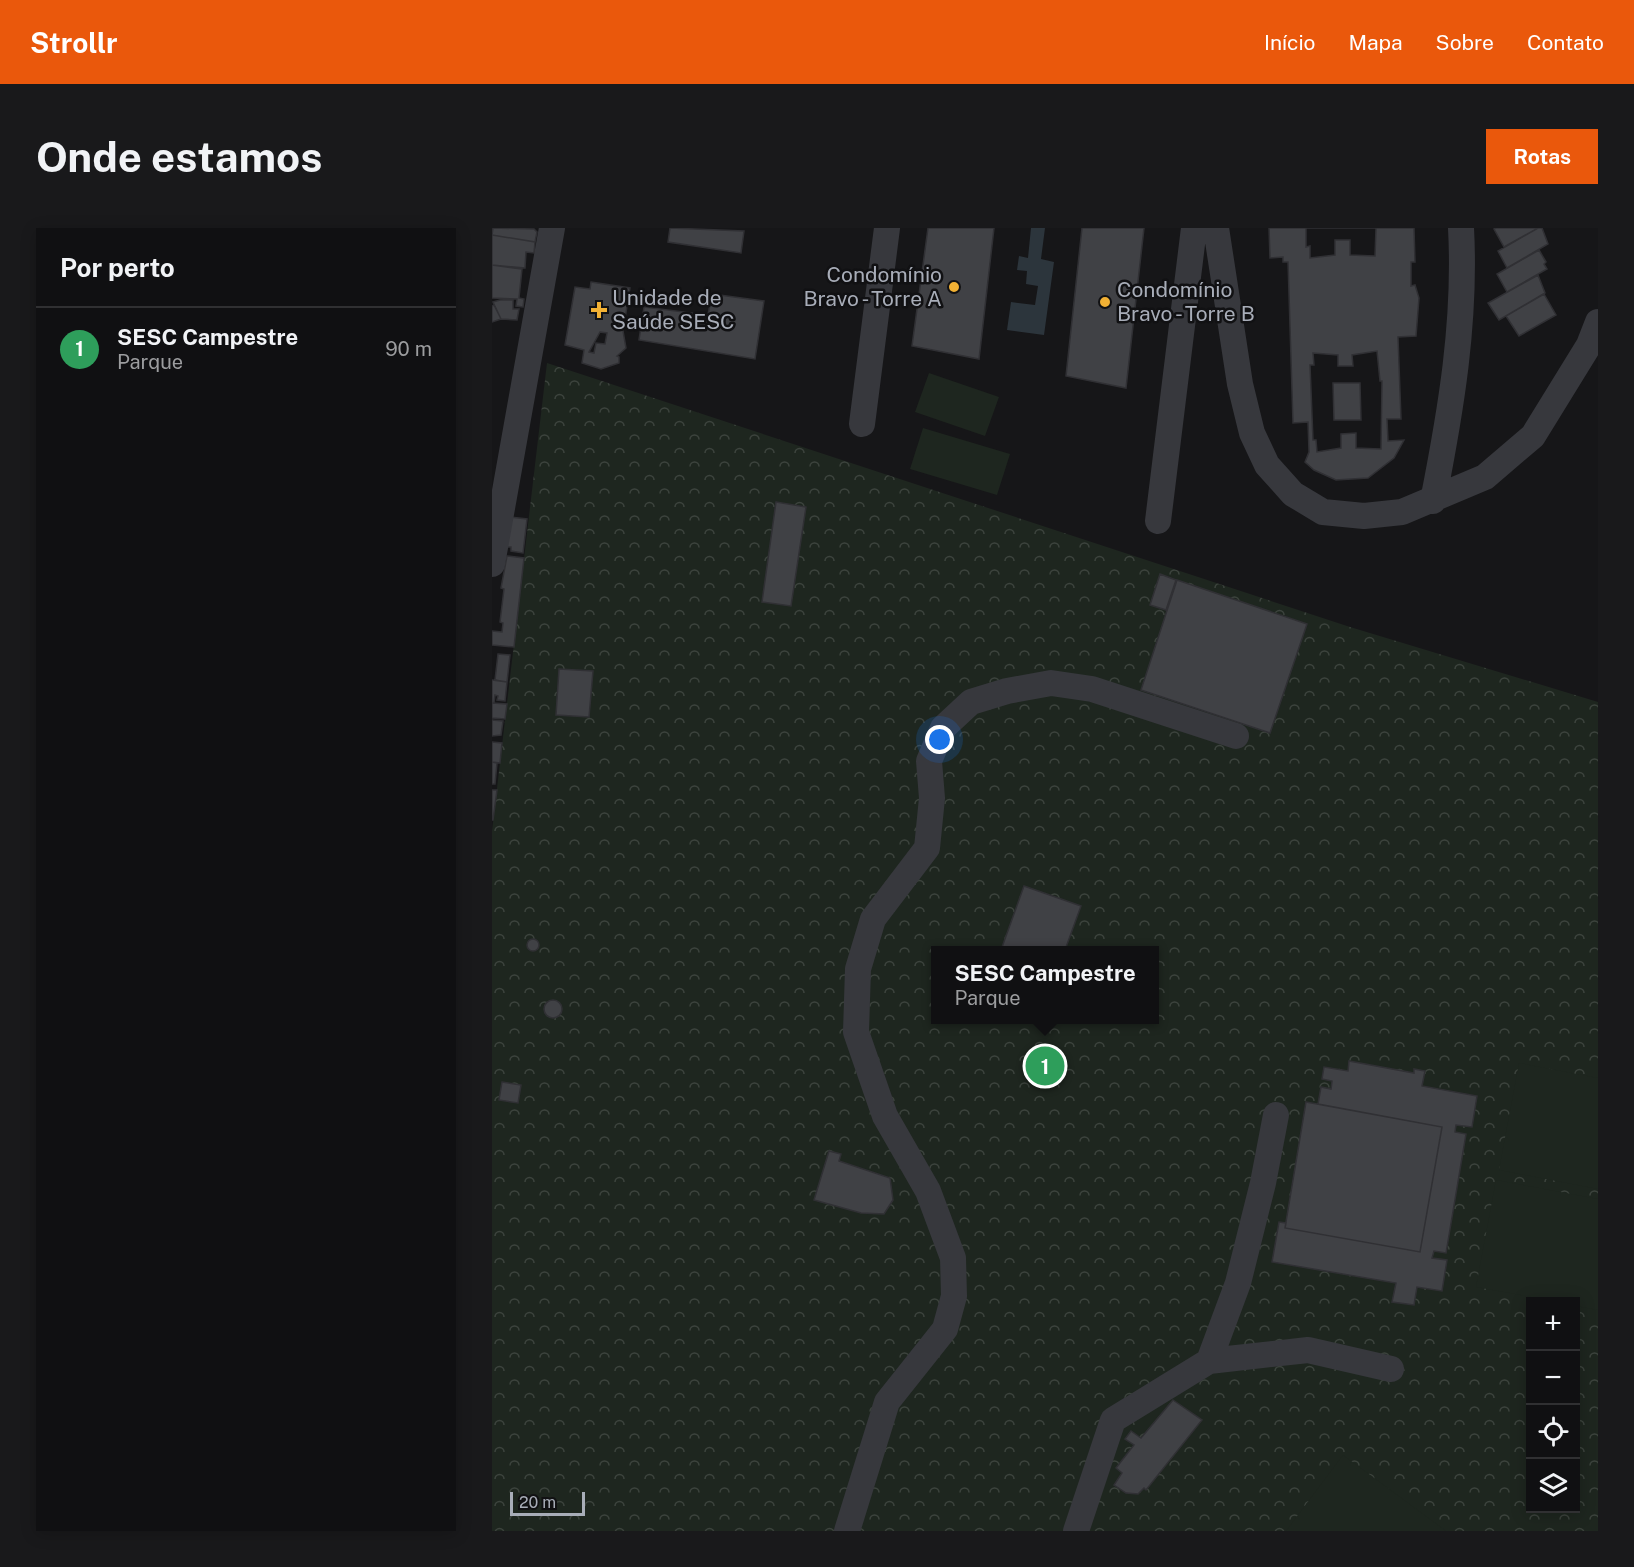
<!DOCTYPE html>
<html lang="pt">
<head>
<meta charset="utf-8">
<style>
  body { margin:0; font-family:"Public Sans",sans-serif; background:#19191b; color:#f1f3f6 }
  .controls { position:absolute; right:18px; bottom:18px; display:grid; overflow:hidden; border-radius:0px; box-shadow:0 3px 15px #0003 }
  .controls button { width:54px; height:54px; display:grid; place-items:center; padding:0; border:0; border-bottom:2px solid #303032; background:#101012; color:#f1f3f6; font:30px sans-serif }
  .scale { position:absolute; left:18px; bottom:15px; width:75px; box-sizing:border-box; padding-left:6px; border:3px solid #a8adb8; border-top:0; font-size:16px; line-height:21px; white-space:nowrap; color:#a8adb8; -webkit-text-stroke:4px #111113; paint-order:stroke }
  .you { position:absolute; left:448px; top:512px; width:21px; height:21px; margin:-15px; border:4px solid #fff; border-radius:50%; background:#1a73e8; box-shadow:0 0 0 9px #1a73e833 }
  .badge { display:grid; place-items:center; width:39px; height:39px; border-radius:50%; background:#ea580c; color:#fff; font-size:20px; font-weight:700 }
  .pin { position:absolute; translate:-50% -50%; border:3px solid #fff; box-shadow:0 2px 6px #0006 }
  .popup { position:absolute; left:439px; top:718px; width:228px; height:78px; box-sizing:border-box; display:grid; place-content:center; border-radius:0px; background:#101012; filter:drop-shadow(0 2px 4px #0005); font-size:20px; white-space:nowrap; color:#9c9d9f }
  .popup b { font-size:22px; color:#f1f3f6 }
  .popup::after { content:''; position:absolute; left:50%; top:100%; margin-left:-12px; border:12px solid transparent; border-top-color:#101012 }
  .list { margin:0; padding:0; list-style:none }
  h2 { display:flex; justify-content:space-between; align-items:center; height:78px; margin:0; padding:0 24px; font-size:26px }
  h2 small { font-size:20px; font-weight:400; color:#9c9d9f }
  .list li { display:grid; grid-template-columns:39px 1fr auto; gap:18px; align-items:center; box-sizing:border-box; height:84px; padding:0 24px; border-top:2px solid #303032 }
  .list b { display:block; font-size:22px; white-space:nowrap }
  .list p { margin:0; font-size:20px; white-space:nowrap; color:#9c9d9f }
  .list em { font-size:20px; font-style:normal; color:#9c9d9f }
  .icon { flex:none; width:33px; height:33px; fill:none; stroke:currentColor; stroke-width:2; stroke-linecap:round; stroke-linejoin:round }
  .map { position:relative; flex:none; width:1106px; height:1303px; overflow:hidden; border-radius:0px }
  header { display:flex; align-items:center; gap:36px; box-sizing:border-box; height:84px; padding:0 30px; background:#ea580c; color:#fff }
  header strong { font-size:28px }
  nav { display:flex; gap:33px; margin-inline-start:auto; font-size:21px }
  .intro { display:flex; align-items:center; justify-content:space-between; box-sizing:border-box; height:144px; padding:0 36px }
  h1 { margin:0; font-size:42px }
  .button { padding:15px 27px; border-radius:0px; background:#ea580c; color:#fff; font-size:21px; font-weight:700 }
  main { display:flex; gap:36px; padding:0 36px }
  aside { flex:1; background:#101012; border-radius:0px; box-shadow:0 3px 15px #0003 }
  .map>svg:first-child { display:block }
  .park { fill:url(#park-crowns); fill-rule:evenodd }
  .garden { fill:#1e261f }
  .water { fill:#2c353c }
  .building { fill:#404145; stroke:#303034; stroke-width:1.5; fill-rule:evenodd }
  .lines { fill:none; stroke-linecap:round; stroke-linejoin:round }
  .minor { stroke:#37383d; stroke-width:26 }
  .poi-dot { fill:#f2b134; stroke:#111113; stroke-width:2 }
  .labels { text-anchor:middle; stroke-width:5; stroke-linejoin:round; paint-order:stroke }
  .poi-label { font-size:21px; fill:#a8adb8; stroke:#111113; text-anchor:start }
</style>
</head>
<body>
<header>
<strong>Strollr</strong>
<nav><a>Início</a><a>Mapa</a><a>Sobre</a><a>Contato</a></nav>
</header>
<div class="intro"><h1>Onde estamos</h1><a class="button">Rotas</a></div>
<main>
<aside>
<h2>Por perto<small></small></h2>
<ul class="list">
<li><span class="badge" style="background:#2e9e5b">1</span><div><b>SESC Campestre</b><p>Parque</p></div><em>90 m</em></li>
</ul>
</aside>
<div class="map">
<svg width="1106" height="1303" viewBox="0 0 1106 1303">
  <defs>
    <pattern id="park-crowns" width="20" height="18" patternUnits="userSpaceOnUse" patternTransform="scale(1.5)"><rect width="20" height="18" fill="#1e261f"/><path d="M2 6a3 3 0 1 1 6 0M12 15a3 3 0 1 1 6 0" fill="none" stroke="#3c433d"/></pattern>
  </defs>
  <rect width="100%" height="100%" fill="#161618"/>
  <!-- park -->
  <path class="park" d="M55,135l803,264 248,75v829h-1106v-700zM444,722h218v70h-218zM1038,1074h46v206h-46z"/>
  <!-- garden -->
  <path class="garden" d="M437,145l70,24 -14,39 -70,-24z
    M431,200l87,26 -13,41 -87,-26z
    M1027,835l79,15v111l-99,-19z
    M1004,952l102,19v111l-22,-4v-4l-23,-1 -77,-14z
    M851,1227l103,76h-160z"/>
  <!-- water -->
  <path class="water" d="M539,0h14l-4,31 13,3 -10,73 -37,-5 4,-28 24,3 3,-19 -12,-2 1,-13 -10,-1 2,-14 9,2z"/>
  <!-- building -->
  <path class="building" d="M1,0l41,1 3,3 -2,10 -43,-7z
    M178,0l74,3 -3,22 -73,-11z
    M436,0h66l-15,131 -67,-13z
    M590,0h62l-18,160 -60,-12z
    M777,0h145l1,34h-4v24l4,-1 4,13 -3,38 -18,1 3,82h-14l1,22 16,-1 -10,18 -26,20 -32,2 -22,-10 -9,-8 4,-10 -1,-30 -15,1 -5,-161h-5v-5l-13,1z
    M814,0h70l-1,28 -25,-1v-15h-15v15l-25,3v-12l-4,1z
    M1004,0h42l-34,19 -10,-18z
    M1046,0h4l6,16 -41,24 -9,-17z
    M0,7l43,7 -1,11 -8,-1 -1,16 -33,-3z
    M1047,22l7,12 -2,2 3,5 -40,23 -10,-18z
    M0,37l30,4 -3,29 5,1 -1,8 -7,-1 1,-7 -25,-1z
    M1046,47l7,18 -46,27 -11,-17z
    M99,54l39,6 -7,43 3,17 -9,8 2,1v6l-18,6 -19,-6 2,-13 -19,-5 10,-58 15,2zM108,104l7,1 -2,11 -9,-1 -2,10 -5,-1z
    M220,66l52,7 -9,58 -116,-19 5,-33 64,8z
    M1052,66l12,21 -37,21 -13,-20z
    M8,72h13v9h6l-2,11 -16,-1 -8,-17z
    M2,77l7,14 -9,3v-16z
    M885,123l3,30h2l-1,68 -25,-1v-15l-15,1v14l-24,4 -1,-12h-3l-3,-75h4l-1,-12 25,2v11h15l-1,-11z
    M841,155h27l1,37h-27z
    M284,274l30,5 -15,99 -29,-4z
    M18,289l17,2 -4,34 -12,-2v-4h-5z
    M15,328l17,2 -10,89 -22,-2v-14l10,1 1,-9 -3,-1 4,-33 -3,-1z
    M668,346l16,6 -10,30 -16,-5z
    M685,352l130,44 -37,109 -129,-43z
    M6,426l12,1 -3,27 -12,-2z
    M67,441l34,2 -4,46 -33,-2z
    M0,452l15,2 -2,19 -8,-1 1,-4 -3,-1 -1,8h-2z
    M0,475l15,1 -2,15 -13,-1z
    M0,492l11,1 -2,14 -9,1z
    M0,514l10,1 -2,20 -8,-1z
    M0,534l5,1 -2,21h-3z
    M0,562h5l-4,30h-1z
    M532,658l57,20 -16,44h-64z
    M35 717a6 6 0 1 1 12 0a6 6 0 1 1-12 0Z
    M52 781a9 9 0 1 1 18 0a9 9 0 1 1-18 0Z
    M857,833l65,12v-4l11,2 -3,15 55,10 -5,31 -16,-2 -1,7 11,2 -20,119 -12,-2 -2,7 15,2 -5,31 -25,-4 -3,18 -22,-3 4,-19 -124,-21 7,-40 7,1 -1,5 135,24 22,-125 -124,-23 3,-17 10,2 1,-8 -10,-2 2,-12 24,4z
    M10,854l19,3 -3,18 -19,-3z
    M814,874l136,25 -22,125 -135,-24z
    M337,923l12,3 -2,7 51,17 3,22 -9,14 -23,-1 -47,-13z
    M681,1172l29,20 -56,70 -2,-2 -6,6 -12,-1 -12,-8 8,-12 -6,-5 18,-23 -9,-6 6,-8 10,7z"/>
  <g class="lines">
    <!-- minor -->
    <path class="minor" d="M724,0l24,156 12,49 15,32 26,29 30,18 41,4 38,-4 83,-35 48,-41 56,-91 9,-23
      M370,196l25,-196
      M941,273c18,-91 33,-180 28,-273
      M666,293l36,-293
      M0,336l60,-336
      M717,1133l29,-78 25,-100 13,-68
      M355,1303l40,-129 58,-73 9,-33 -1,-38 -25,-67 -43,-75 -29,-84 2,-63 15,-50 54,-71 5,-50 -3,-37 14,-33 28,-26 36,-11 44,-8 41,6 144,47
      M584,1303l37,-111 96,-59 99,-11 83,19"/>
  </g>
  <!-- markers -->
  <g class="poi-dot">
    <circle cx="462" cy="59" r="6"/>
    <circle cx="613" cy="74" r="6"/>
    <path d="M104 73h6v6h6v6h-6v6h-6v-6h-6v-6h6z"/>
  </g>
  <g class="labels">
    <!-- poi labels -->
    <g class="poi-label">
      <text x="450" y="54" text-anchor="end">Condomínio<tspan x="450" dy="24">Bravo - Torre A</tspan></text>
      <text x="625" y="69">Condomínio<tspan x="625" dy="24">Bravo - Torre B</tspan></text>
      <text x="120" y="77">Unidade de<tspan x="120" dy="24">Saúde SESC</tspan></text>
    </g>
  </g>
</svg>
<div class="controls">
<button>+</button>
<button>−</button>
<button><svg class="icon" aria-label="locate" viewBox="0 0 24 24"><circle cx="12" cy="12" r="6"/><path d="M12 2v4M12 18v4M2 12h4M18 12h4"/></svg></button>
<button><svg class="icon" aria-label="layers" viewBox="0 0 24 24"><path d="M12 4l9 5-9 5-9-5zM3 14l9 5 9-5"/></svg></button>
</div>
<div class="scale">20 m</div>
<div class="you"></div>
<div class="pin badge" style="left:553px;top:838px;background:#2e9e5b">1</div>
<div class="popup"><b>SESC Campestre</b>Parque</div>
</div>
</main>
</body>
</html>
